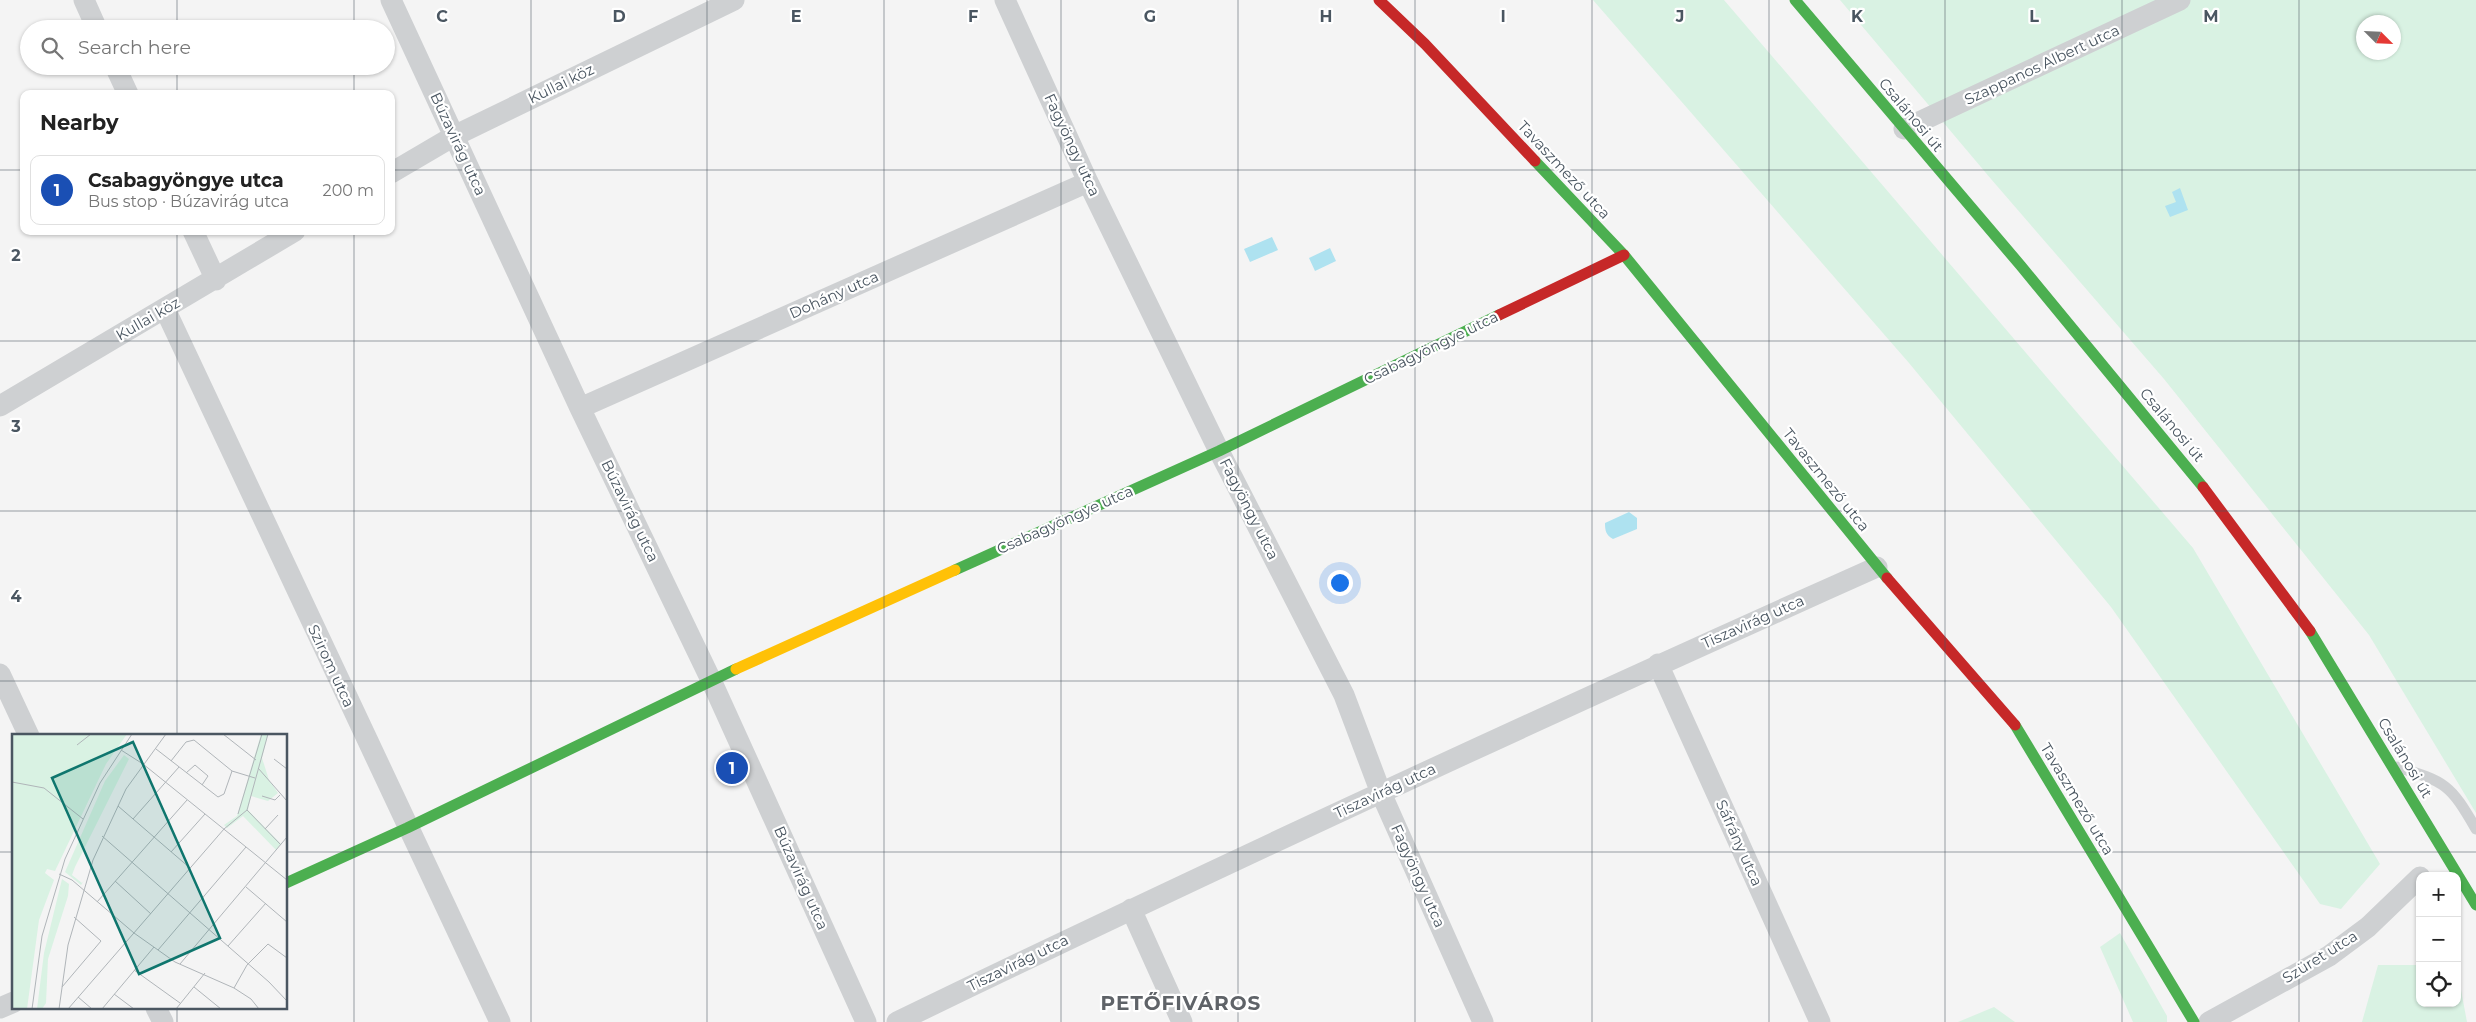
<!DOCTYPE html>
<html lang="en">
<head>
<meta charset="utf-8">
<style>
  body { margin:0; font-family:Montserrat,sans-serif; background:#f2f2f2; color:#222 }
  .controls { position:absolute; right:15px; bottom:15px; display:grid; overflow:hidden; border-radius:10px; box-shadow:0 1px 4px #0004 }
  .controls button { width:45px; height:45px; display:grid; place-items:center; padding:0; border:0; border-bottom:1px solid #e0e0e0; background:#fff; color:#222; font:25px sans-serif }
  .compass { position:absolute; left:2356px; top:15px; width:45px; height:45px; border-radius:50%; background:#fff; box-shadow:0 1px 4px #0004; rotate:114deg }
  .you { position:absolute; left:1339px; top:582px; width:18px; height:18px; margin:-12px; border:4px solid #fff; border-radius:50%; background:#1a73e8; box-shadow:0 0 0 8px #1a73e833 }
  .badge { display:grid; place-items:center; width:32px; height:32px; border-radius:50%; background:#2563eb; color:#fff; font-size:16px; font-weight:700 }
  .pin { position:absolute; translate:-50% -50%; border:2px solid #fff; box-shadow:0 1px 5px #0006 }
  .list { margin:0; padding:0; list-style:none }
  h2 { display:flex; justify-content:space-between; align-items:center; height:65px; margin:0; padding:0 20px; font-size:21px }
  h2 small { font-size:16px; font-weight:400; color:#767676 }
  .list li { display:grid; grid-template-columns:32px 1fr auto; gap:15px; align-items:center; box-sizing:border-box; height:70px; margin:0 10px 10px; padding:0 10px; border:1px solid #e0e0e0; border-radius:10px }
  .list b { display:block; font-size:19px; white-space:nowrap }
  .list p { margin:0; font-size:16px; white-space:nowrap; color:#767676 }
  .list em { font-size:16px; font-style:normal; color:#767676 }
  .icon { flex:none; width:28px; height:28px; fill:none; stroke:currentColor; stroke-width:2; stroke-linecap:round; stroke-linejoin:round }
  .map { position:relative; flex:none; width:2476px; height:1022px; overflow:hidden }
  .search { position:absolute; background:#fff; box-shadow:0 1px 4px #0004; left:20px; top:20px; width:375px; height:55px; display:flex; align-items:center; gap:12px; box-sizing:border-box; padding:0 18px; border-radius:28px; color:#767676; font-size:19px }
  .panel { position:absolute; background:#fff; box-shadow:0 1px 4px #0004; left:20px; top:90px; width:375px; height:145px; border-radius:10px }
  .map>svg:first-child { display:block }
  .green { fill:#d9f2e3; fill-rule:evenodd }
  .water { fill:#aee2f0 }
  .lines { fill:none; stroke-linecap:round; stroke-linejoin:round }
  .lane { stroke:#ced0d2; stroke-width:11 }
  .street { stroke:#ced0d2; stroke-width:21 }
  .fast { stroke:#4caf50; stroke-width:11 }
  .slow { stroke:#ffc107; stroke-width:11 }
  .jam { stroke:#c62828; stroke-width:11 }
  .grid { fill:none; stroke:#4a5661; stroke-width:1; stroke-opacity:0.55 }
  .labels { text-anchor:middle; stroke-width:4.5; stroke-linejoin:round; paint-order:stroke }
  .street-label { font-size:15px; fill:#4a5661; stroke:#fff }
  .district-label { font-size:20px; font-weight:bold; letter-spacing:1px; fill:#5f6368; stroke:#fff }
  .inset-road { fill:none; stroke:#b0b5b9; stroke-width:1 }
  .view { fill:#0f766e; fill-opacity:0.15; stroke:#0f766e; stroke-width:2.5 }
  .inset-edge { fill:none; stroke:#4a5661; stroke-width:2.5 }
  .grid-label { font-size:16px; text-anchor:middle; font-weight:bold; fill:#4a5661; stroke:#fff; stroke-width:4.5; stroke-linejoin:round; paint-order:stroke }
</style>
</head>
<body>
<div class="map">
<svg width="2476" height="1022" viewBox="0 0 2476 1022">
  <rect width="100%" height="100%" fill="#f4f4f4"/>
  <!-- green -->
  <path class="green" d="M1593,0h131l469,548 187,316 -39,45 -21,-5 -209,-297 -202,-244z
    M1840,0h636v813l-107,-178 -205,-256 -173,-200zM2364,22h30v30h-30z
    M2120,933l47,83v6h-34l-33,-75z
    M2378,965h42v38h37v-12l4,-1 6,32h-105z
    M1994,1007l21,15h-57z"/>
  <!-- water -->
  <path class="water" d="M2180,188l8,22 -18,7 -5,-11 11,-4 -4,-10z
    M1272,237l6,13 -28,12 -6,-13z
    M1330,248l6,13 -21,10 -6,-13z
    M1629,512l8,6v11l-24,10c-7,-4 -8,-8 -8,-16z"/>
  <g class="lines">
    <!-- lane -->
    <path class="lane" d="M2397,767c49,15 53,17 79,62"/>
    <!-- street -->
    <path class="street" d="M84,0l13,29
      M391,0l189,408 131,272 155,342
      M1005,0l83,182 131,269 125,244 37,98 102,229
      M115,66l13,28
      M1904,129l276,-129
      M391,173l63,-37 280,-136
      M193,231l23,49
      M165,309l335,713
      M0,406l295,-175
      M580,408l508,-226
      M1658,664l162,358
      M0,674l29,62
      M1131,909l51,113
      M0,1008l14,-6
      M156,1008l7,14
      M897,1022c324,-157 651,-308 980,-455
      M2209,1022l120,-66 39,-29 52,-50"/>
    <!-- fast -->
    <path class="fast" d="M1795,0l226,266 182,221
      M1535,161l89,94 263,323
      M955,570l264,-119 280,-136
      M2310,631l166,274
      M2015,725l179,297
      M286,883l121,-55 329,-159"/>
    <!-- slow -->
    <path class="slow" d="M736,669l219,-99"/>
    <!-- jam -->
    <path class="jam" d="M1379,0l46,44 110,117
      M1499,315l125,-60
      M2203,487l107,144
      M1887,578l128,147"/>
  </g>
  <!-- grid -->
  <path class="grid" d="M177,0v29M354,0v29M531,0v1022M707,0v1022M884,0v1022M1061,0v1022M1238,0v1022M1415,0v1022M1592,0v1022M1769,0v1022M1945,0v1022M2122,0v1022M2299,0v1022M177,66v28M354,66v28M0,170h24M391,170h2085M177,231v505M354,231v791M0,341h2476M0,511h2476M0,681h2476M0,852h14M286,852h2190M177,1008v14"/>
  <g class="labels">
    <!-- street labels -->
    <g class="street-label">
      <text transform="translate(2042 65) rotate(-25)" y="5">Szappanos Albert utca</text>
      <text transform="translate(561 84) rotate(-26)" y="5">Kullai köz</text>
      <text transform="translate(1911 115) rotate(50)" y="5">Csalánosi út</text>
      <text transform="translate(458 144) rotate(65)" y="5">Búzavirág utca</text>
      <text transform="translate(1072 145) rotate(65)" y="5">Fagyöngy utca</text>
      <text transform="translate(1564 170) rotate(47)" y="5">Tavaszmező utca</text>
      <text transform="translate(834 295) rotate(-24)" y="5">Dohány utca</text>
      <text transform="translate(148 319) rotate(-30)" y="5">Kullai köz</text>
      <text transform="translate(1431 348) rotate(-26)" y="5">Csabagyöngye utca</text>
      <text transform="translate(2172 425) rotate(50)" y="5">Csalánosi út</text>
      <text transform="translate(1826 480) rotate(51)" y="5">Tavaszmező utca</text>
      <text transform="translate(1249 509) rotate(63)" y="5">Fagyöngy utca</text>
      <text transform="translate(630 511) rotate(64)" y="5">Búzavirág utca</text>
      <text transform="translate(1065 520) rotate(-24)" y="5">Csabagyöngye utca</text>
      <text transform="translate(1753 622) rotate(-24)" y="5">Tiszavirág utca</text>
      <text transform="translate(331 666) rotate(65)" y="5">Szirom utca</text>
      <text transform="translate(2405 758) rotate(59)" y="5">Csalánosi út</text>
      <text transform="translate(1385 791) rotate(-25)" y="5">Tiszavirág utca</text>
      <text transform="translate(2077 799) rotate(59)" y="5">Tavaszmező utca</text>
      <text transform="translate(1739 843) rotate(66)" y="5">Sáfrány utca</text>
      <text transform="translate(1418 876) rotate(66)" y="5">Fagyöngy utca</text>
      <text transform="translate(801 878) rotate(66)" y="5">Búzavirág utca</text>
      <text transform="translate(2320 957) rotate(-32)" y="5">Szüret utca</text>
      <text transform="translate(1018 963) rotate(-26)" y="5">Tiszavirág utca</text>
    </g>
    <!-- district labels -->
    <g class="district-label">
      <text x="1181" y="1010">PETŐFIVÁROS</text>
    </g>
  </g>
  <!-- overview -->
  <g transform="translate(12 734)">
    <rect width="275" height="275" fill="#f4f4f4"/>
    <path d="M0,0h115l-21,30 -51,107 -8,-2 -2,4 9,7 -15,40 -12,89h-15zM249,0h7l-6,24 7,22 9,13 -10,8 -17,-5 -3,14 33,34 -5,6 -33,-34 -16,12 -3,-3 13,-9zM112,21l5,4 -54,108 -3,8 10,8 3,-4 -4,6 -16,-13 40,-91zM50,145l7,5 -1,12 -20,63 -2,44 -4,6h-5l7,-56z" fill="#d9f2e3"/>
    <path class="inset-road" d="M211,0l33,26M65,11l14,-11M144,15l62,48 6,-3 8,-23M109,16l22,14 144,116M262,25l13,10M159,27l15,-19 8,-2 38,31 23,7M246,34l29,33M174,39l9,-8 13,11 -6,9M0,48l32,6 39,31M250,62l13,4 5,-5M106,72l72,62M235,76l34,35M226,80l24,-80M121,85l46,-52M253,95l13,-14M90,102l167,146 18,19M159,118l34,-38M47,140l13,6 62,53 41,29 59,26 17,11 8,10M103,147l36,33M234,153l41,35M85,168l90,-102M216,212l38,-43M146,216l88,-103M168,230l107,-127M122,236l46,33M50,253l39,-46 -27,-24M182,253l27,22M222,254l13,-23 21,-21 19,14M102,260l20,15M66,263l14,12M20,275l10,-73 23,-77 35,-76 32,-49M47,275l9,-64 25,-85 33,-71 40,-55M56,275l156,-180 23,-19 21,-76M90,275l52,-62M164,275l29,-36"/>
    <path class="view" d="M121,8l87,196 -81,36 -87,-196z"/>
    <rect width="275" height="275" class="inset-edge"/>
  </g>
  <g class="grid-label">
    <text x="442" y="22">C</text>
    <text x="619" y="22">D</text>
    <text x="796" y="22">E</text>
    <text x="973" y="22">F</text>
    <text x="1150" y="22">G</text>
    <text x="1326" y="22">H</text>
    <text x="1503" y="22">I</text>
    <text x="1680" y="22">J</text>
    <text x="1857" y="22">K</text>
    <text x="2034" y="22">L</text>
    <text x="2211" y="22">M</text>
    <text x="16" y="261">2</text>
    <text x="16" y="432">3</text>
    <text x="16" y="602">4</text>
  </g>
</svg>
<div class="controls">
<button>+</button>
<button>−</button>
<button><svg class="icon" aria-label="locate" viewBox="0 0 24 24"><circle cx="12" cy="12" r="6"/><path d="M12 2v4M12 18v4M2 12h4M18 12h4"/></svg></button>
</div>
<svg class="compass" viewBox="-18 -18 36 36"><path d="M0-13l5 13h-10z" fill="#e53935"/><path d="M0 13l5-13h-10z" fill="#767676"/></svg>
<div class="you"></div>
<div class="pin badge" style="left:732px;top:768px;background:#1a4fb4">1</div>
<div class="search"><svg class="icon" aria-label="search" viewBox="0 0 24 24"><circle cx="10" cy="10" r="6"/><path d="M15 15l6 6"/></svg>Search here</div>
<section class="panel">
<h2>Nearby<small></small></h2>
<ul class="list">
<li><span class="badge" style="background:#1a4fb4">1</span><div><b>Csabagyöngye utca</b><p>Bus stop · Búzavirág utca</p></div><em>200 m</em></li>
</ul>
</section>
</div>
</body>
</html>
